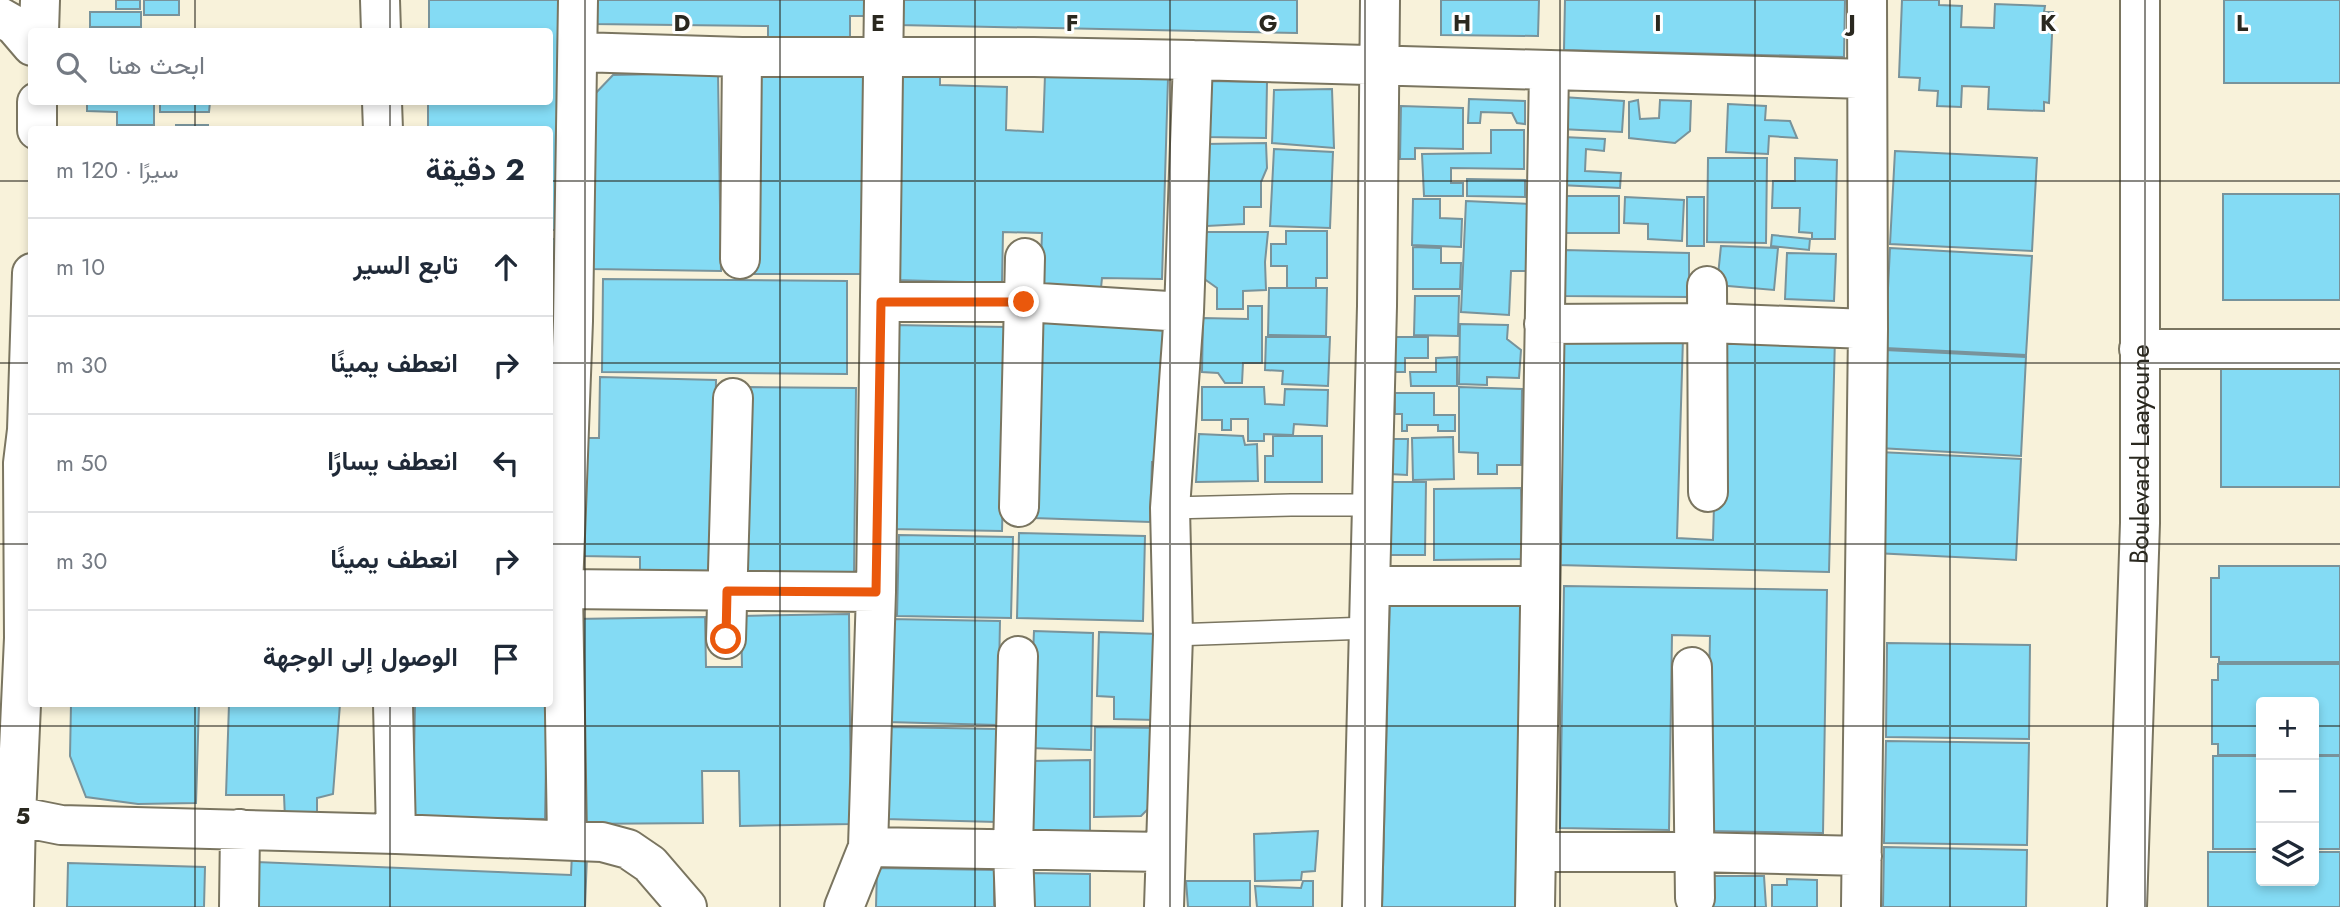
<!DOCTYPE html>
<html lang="ar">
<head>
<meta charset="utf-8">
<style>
  body { margin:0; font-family:Jost,Vazirmatn,sans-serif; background:#f2f2f3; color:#1f2937; direction:rtl }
  .controls { position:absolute; right:21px; bottom:21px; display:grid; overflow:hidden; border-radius:7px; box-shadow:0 4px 10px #0003 }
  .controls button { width:63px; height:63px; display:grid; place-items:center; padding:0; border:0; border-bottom:2px solid #e0e1e3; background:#fff; color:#1f2937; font:35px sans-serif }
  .stop { position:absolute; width:21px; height:21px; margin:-16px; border:5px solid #ea580c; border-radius:50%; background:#fff }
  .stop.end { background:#ea580c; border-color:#fff; box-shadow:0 2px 7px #0008 }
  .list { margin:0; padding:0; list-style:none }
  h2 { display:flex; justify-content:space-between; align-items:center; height:91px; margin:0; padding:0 28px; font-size:30px }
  h2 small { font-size:23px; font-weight:400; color:#747a83 }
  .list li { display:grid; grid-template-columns:46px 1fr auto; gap:21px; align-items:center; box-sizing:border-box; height:98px; padding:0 28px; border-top:2px solid #e0e1e3 }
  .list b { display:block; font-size:26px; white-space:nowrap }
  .list em { font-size:23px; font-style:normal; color:#747a83 }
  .icon { flex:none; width:38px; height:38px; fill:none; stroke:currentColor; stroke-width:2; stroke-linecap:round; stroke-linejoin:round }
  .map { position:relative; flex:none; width:2340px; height:907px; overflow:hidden; direction:ltr }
  .search { position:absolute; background:#fff; box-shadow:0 4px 10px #0003; left:28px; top:28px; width:525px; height:77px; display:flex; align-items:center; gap:18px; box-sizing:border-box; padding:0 24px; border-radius:7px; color:#747a83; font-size:26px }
  .panel { position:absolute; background:#fff; box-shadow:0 4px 10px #0003; left:28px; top:126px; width:525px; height:581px; border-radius:7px; direction:rtl }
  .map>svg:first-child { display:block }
  .building { fill:#84dbf4; stroke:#78939b; stroke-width:2 }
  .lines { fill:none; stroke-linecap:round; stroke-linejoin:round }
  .service-casing { stroke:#7a7560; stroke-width:24 }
  .minor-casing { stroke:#7a7560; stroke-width:42 }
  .tertiary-casing { stroke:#7a7560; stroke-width:42 }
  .service { stroke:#fff; stroke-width:21 }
  .minor { stroke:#fff; stroke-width:38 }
  .tertiary { stroke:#fff; stroke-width:38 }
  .route { stroke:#ea580c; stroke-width:9 }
  .grid { fill:none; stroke:#2a281f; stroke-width:2; stroke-opacity:0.55 }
  .labels { text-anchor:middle; stroke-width:6; stroke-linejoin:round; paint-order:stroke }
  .street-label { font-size:26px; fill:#2a281f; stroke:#fff }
  .grid-label { font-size:23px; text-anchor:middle; font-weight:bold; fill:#2a281f; stroke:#fff; stroke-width:6; stroke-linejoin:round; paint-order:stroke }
</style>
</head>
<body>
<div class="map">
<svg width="2340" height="907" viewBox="0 0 2340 907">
  <rect width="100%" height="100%" fill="#f8f2da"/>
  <!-- building -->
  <path class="building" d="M116,0h24v9h-24z
    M144,0h35v15h-35z
    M429,0h132l-3,230h-8v-100h-122v-28h122v-70h-121z
    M592,0h273v16h-15v24l-82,-1v-13l-176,-2z
    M899,0h398v33l-399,-8z
    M1441,0h98l-1,36 -97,-1z
    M1565,0h280l-1,57 -280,-7z
    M1902,0h37v5l23,1 -1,21 33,1 1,-24 50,2 -1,6h9l-4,91 -5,-1v9l-56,-2 1,-22 -27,-1 -1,21 -24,-1 1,-15 -19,-1 1,-12 -21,-1z
    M2224,0h116v83h-116z
    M90,12h51v15h-51z
    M108,30l101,1v1h-101z
    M752,69l115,1 -2,204h-114z
    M900,70l40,1v14l67,2 -1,43 37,2 2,-57 123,3 -6,201 -60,-1 -1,10 -61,-1 2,-54 -39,-1 -1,51 -107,-3z
    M718,73l3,198 -130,-2 1,-172 21,-22z
    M1207,81l60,1 -1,56 -60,-1z
    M1332,89l2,59 -62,-5 2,-53z
    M1562,97l62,4 -2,31 -62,-3z
    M1469,99l56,2v23l-8,-1 -5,-10 -31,-1 -1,11h-12z
    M1638,100l2,19 19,-1 1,-18 31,1 -1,30 -15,12 -46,-5v-36z
    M87,102h67v23h-37v-13l-30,-1z
    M160,102h50l-1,10h-49z
    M1728,104l38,2 -1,14 25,1 7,17 -28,-2 -1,18 -42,-2z
    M1401,106l62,2v41l-48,-1v11h-15z
    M176,125h32v5h-32z
    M1491,130h33v39l-73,-1v15h12v13h-39l-2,-42 69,-1z
    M1563,137l42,2 -1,12 -18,-2 -1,22 36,2 -1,15 -60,-3z
    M1266,143l1,25 -6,14v25h-17v17l-37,2 -2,-82z
    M1274,149l59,3 -3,76 -60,-2z
    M1895,151l142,7 -5,93 -142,-7z
    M1708,158h59l-1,85 -59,-1z
    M1795,158l42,2 -2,79h-23v-6l-13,-1 1,-24h-28l1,-27h22z
    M1467,179l58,1v17l-58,-1z
    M2223,194h117v106h-117z
    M1559,196h60v37h-60z
    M1625,197l59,3 -2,41 -34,-2v-15l-24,-1z
    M1687,197h17v49h-17z
    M1413,199h27v19l22,1 -1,28 -49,-2z
    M1466,201l63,3 -3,67h-15l-2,44 -48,-3z
    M1286,231h41v47h-11v10h-29v-22h-16v-22h15z
    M1203,232h65l-3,30 1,28 -23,1v18h-26v-21l-14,-10z
    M1772,235l38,4 -1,11 -38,-4z
    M550,239h5l-3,169h-2z
    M1721,246l57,2 -4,42 -57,-5z
    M1413,247l28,1v15h20l-1,26h-47z
    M1890,248l142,8 -6,99 -141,-7z
    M1564,250l125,3v44l-126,-1z
    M1787,253l49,1 -2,47 -49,-2z
    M603,279l244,2v93l-245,-2z
    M1269,288h58l-1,48 -58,-1z
    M1415,296h44l-1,40 -44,-1z
    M1248,306h14v57h-19l-1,20h-17l-7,-10 -16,-1 1,-54 45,1z
    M1039,321l129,4 -4,137h-12l-2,60 -117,-4z
    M1460,324l48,1 -1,14 14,11 -2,28 -32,-1v8l-28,-1z
    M893,325l114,2 -5,204 -113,-2z
    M1719,333l116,4 -6,235 -271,-7 6,-230 119,3 -6,200 36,2z
    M1266,337h64l-2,49 -46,-2 1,-13 -18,-1z
    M1392,337h36v21h-23v14h-13z
    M1885,350l141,7 -5,99 -142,-8z
    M1457,357v29h-46l-1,-14h26v-14z
    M2221,365h119v122h-119z
    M600,377l116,3 -4,191 -72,-1v-13l-60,-1 3,-118h16z
    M747,387l109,1 -2,189 -109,-2z
    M1202,387h62l1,17 19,1 1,-16 43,1 -1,36 -33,-2 -1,11 -29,-1v7h-16v-22h-17v11h-9v-10h-20z
    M1459,387l63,2 -1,76h-24v9h-19v-21l-19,-1z
    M1395,393h39v22h21v16h-17v-6h-31v6h-5v-17h-7z
    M1199,434l44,2 2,9 12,-1 1,37 -62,1z
    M1273,436h49v46h-57v-26h8z
    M1453,437l1,42 -41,1 -1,-42z
    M1391,439h17l-1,36 -17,-1z
    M1879,452l142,7 -5,101 -142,-7z
    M1391,482h35l-1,73h-35z
    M1521,488l1,71 -88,1v-71z
    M1019,533l126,3 -2,85 -126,-3z
    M899,535l114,2 -2,81 -114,-2z
    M2219,566h121v96h-121v-5h-8v-79h8z
    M1564,586l263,4 -4,243 -117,-2 4,-195 -38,-1 -3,195 -109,-2z
    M1390,596l133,3 -8,308h-133z
    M849,614l2,210 -111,2 -1,-55h-37l1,52 -128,1 -2,-205 132,-2 1,50h36l-1,-51z
    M889,619l111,2 -2,104 -111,-3z
    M1034,631l59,2 -2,117 -62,-2z
    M1099,632l59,2 -2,86 -42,-1v-22l-17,-1z
    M1887,643l143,2 -1,94 -143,-2z
    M2218,664h122v91h-26v-53h-53v53h-43v-11h-6v-64h6z
    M71,704h128l-3,99 -58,1 -52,-7 -16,-41z
    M229,704h111l-7,90 -16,4v21h-32l-1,-24h-58z
    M415,704h132l-2,115 -132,-2z
    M887,727l111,2 -2,93 -111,-3z
    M1095,727l66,1 -2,70 -18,18 -47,1z
    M1886,741l143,2 -2,102 -143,-2z
    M2213,756h48v93h-48z
    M2314,756h26v93h-26z
    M1090,760v71h-59l-1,-70z
    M1318,831l-3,40 -13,1 -1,8 -46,1 -1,-47z
    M1884,847l143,3 -1,57h-143z
    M2208,852h53v29h53v-29h26v55h-132z
    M572,853l15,2 -2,52h-330l2,-45 314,13z
    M68,863l137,4 -1,40h-137z
    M877,868l117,2v37h-118z
    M1029,873l61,1v33h-62z
    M1708,876h56l2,31h-61z
    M1787,879l30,1v27h-45v-22h15z
    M1186,881h64v26h-62z
    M1303,881h10v26h-56l-2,-21 46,2z"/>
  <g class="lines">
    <!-- service casing -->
    <g class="service-casing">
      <path id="service" d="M1170,508l121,-3h80
        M1173,635l196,-7"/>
    </g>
    <!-- minor casing -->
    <g class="minor-casing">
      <path id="minor" d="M380,0l1,32
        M0,17l14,8 18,21
        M39,32l1,-32
        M578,52l164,5h292l159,3 673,19
        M382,102l1,28
        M37,130v-28
        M740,259l2,-202
        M1707,286l1,206
        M881,302h143l160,10
        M1544,324l164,-1 160,6
        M2139,349h201
        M1019,507l6,-249
        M1370,586h170
        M563,589l313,3
        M726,639l7,-241
        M1692,667l3,231
        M393,704l3,130
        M16,816l45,9 335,9 206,8 26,7 22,15 37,43
        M567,840l-4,-251 10,-268 5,-321
        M868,847l297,5
        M1536,852h157l169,4
        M14,907l2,-91 8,-178 -1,-175 4,-33 5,-157
        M239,907l1,-78
        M844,907l24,-60 8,-255 8,-592
        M1015,907l-2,-58 5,-193
        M1164,907l9,-272 -3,-127 14,-196 9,-252
        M1362,907l15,-601 3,-306
        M1535,907l14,-837
        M1861,907l7,-578 -1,-329"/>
    </g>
    <!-- tertiary casing -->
    <g class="tertiary-casing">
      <g id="tertiary">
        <path id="s1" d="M2127,907l13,-384v-523"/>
      </g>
    </g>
    <!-- service -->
    <use href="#service" class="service"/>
    <!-- minor -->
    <use href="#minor" class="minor"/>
    <!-- tertiary -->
    <use href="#tertiary" class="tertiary"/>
  </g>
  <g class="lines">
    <!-- route -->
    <path class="route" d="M726,639l1,-48 149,1 5,-290h143"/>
  </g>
  <!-- grid -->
  <path class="grid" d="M195,0v32M390,0v32M585,0v907M780,0v907M975,0v907M1170,0v907M1365,0v907M1560,0v907M1755,0v907M1950,0v907M2145,0v907M195,102v28M390,102v28M0,181h32M550,181h1790M0,363h32M550,363h1790M0,544h32M550,544h1790M195,704v203M390,704v203M0,726h2261M2314,726h26"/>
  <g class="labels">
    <!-- street labels -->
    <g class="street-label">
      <text dy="9" stroke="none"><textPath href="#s1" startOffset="453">Boulevard Laayoune</textPath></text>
    </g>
  </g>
  <g class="grid-label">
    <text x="682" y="31">D</text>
    <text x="878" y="31">E</text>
    <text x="1072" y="31">F</text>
    <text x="1268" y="31">G</text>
    <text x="1462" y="31">H</text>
    <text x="1658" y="31">I</text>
    <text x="1852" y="31">J</text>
    <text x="2048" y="31">K</text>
    <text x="2242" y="31">L</text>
    <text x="23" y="824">5</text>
  </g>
</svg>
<div class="controls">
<button>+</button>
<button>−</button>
<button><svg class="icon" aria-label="layers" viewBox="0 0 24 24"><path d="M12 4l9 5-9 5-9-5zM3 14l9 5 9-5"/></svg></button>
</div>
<div class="stop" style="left:726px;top:639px"></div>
<div class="stop end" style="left:1024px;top:302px"></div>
<div class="search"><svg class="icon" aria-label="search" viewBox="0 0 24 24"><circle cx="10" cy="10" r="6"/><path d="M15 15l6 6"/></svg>ابحث هنا</div>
<section class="panel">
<h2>2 دقيقة<small>سيرًا · 120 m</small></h2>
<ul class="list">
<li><svg class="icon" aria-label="ahead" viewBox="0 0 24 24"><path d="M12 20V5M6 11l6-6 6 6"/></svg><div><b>تابع السير</b></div><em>10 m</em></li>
<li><svg class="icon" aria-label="right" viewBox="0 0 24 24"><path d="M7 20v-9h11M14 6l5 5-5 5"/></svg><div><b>انعطف يمينًا</b></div><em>30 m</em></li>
<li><svg class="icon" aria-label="left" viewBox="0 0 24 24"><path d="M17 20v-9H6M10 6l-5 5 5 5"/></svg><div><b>انعطف يسارًا</b></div><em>50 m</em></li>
<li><svg class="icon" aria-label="right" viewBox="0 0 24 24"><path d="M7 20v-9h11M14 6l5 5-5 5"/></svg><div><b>انعطف يمينًا</b></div><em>30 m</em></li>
<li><svg class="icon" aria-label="arrive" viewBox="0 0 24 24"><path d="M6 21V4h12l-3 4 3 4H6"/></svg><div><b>الوصول إلى الوجهة</b></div></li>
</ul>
</section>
</div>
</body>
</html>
